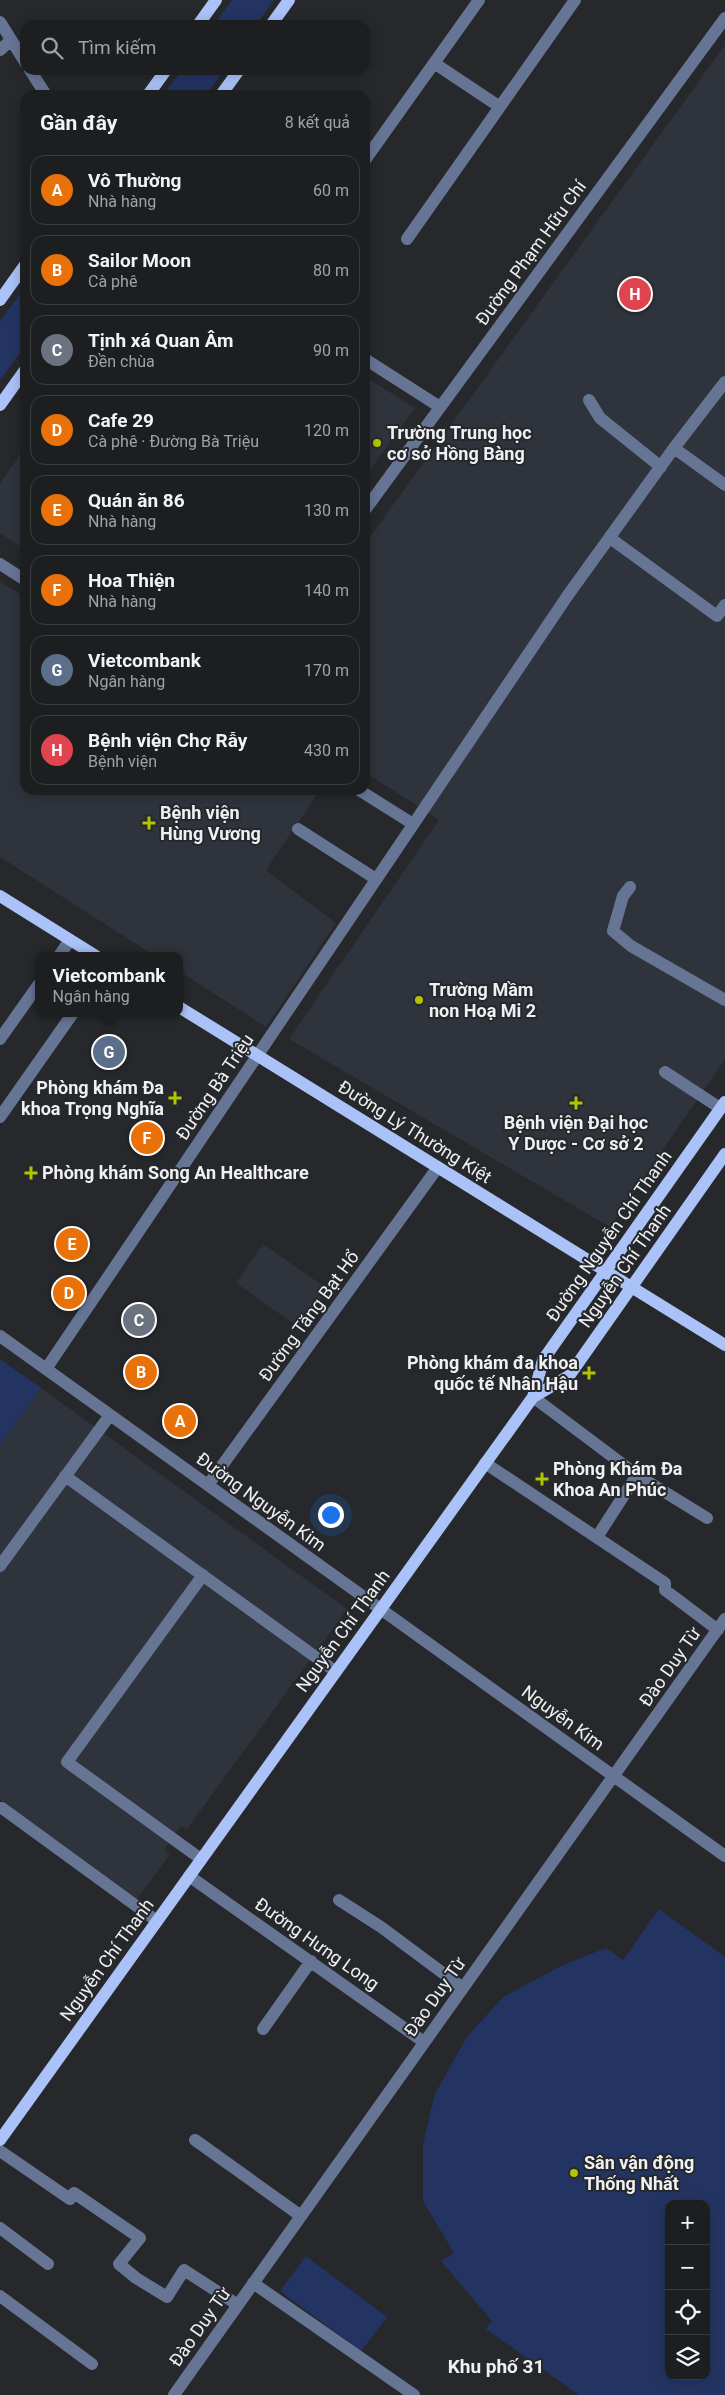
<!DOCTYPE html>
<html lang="vi">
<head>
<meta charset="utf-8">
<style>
  body { margin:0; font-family:Roboto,sans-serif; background:#292b2d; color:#f1f3f6 }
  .controls { position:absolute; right:15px; bottom:15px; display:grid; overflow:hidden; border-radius:10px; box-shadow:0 2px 12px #0003 }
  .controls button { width:45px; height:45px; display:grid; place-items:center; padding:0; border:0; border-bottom:1px solid #3a3c3e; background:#1c1e20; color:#f1f3f6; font:25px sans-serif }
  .you { position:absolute; left:330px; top:1514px; width:18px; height:18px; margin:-12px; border:4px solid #fff; border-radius:50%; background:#1a73e8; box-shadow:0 0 0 8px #1a73e833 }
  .badge { display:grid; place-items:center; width:32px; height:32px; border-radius:50%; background:#0b8043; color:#fff; font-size:16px; font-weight:700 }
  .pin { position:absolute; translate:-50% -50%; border:2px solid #fff; box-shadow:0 1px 5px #0006 }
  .popup { position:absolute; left:35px; top:952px; width:148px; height:65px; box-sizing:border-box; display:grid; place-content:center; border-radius:10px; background:#1c1e20; filter:drop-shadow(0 1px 4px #0005); font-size:16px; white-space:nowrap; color:#a0a2a5 }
  .popup b { font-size:19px; color:#f1f3f6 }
  .popup::after { content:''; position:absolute; left:50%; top:100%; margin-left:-10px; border:10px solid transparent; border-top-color:#1c1e20 }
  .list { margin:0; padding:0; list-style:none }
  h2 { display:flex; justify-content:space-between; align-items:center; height:65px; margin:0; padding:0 20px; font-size:21px }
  h2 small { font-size:16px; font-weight:400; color:#a0a2a5 }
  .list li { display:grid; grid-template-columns:32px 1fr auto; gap:15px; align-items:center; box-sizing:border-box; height:70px; margin:0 10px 10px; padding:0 10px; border:1px solid #3a3c3e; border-radius:15px }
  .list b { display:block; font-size:19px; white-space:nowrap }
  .list p { margin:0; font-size:16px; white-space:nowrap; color:#a0a2a5 }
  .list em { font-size:16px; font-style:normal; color:#a0a2a5 }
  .icon { flex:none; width:28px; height:28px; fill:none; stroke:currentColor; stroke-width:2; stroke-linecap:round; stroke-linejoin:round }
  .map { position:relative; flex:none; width:725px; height:2395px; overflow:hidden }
  .search { position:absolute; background:#1c1e20; box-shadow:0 2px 12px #0003; left:20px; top:20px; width:350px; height:55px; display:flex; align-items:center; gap:12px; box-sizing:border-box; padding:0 18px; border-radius:15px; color:#a0a2a5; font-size:19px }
  .panel { position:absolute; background:#1c1e20; box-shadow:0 2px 12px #0003; left:20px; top:90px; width:350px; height:705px; border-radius:15px }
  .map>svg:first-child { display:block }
  .built { fill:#2f333b }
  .green { fill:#243462; fill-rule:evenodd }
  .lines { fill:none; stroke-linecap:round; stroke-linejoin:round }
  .minor { stroke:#677595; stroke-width:12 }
  .major { stroke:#abc2f8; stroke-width:12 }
  .poi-dot { fill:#b1c500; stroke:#26282b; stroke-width:2 }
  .labels { text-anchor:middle; stroke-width:4; stroke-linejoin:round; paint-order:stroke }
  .street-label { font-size:18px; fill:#eff0f3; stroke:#26282b }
  .poi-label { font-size:18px; font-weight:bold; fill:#eff0f3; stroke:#26282b; text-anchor:start }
  .neighbourhood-label { font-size:19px; font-weight:bold; fill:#eff0f3; stroke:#26282b }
</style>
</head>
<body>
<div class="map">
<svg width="725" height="2395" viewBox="0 0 725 2395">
  <rect width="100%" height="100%" fill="#26282b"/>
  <!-- built -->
  <path class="built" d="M725,45v1014l-115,168 -321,-188 150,-219 -74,-48v-228z
    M365,377l50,31 -50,69z
    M25,448v102l-25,-17v-50z
    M0,582l25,15v193h295l-54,80 70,53 -70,104 -87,-56v-15h-24l-155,-99z
    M263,1244l65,45 -28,39 -64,-45z
    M41,1388l306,221 -160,220 -6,-3 -17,23 6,5 -33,45 -137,-99v-355z"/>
  <!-- green -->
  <path class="green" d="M232,0h42l-18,25h-42z
    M182,70h42l-18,25h-43z
    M25,287v59l-25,34v-59z
    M0,1359l41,29 -41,57z
    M659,1909l66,48v438h-146l-93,-66 6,-8 -51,-60 13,-8 -31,-52v-56l11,-49 32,-58 37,-41 60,-32 43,-17 17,12zM669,2204h37v172h-37z
    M306,2256l81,61 -26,34 -81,-60z"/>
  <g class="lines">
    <!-- minor -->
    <path class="minor" d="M0,22l25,40
      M0,50l11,-10
      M434,63l66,44
      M30,70l16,25
      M365,160l114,-160
      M407,239l168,-239
      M365,359l75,48
      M589,400l11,18 61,49
      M674,448l51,-66
      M365,510l360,-492
      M610,538l107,78 8,-11
      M0,564l25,16
      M359,790l54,34
      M298,829l78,50
      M630,887l-7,9 -10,35 18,15 94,54
      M59,956l11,-16
      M0,1039l39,-55
      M665,1072l55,36
      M0,1117l73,-104
      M0,1336l725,520
      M46,1369l522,-774 106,-147 51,37
      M533,1397l104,78 70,43
      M485,1463l180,120v7l53,40
      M65,1476l270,195
      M208,1485l230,-318
      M597,1537l40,-62
      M0,1566l110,-151
      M2,1808l155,113
      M201,1859l-134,-97 136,-187
      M189,1876l235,166
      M339,1900l42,27 82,61
      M263,2029l48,-68
      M195,2140l106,76
      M0,2151l70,48 4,-6 66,45 -21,26 17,14 31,19 17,-27 54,35
      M0,2228l48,36
      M253,2283l161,112
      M0,2296l92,68
      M174,2395l551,-776"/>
    <!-- major -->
    <path class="major" d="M198,25l18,-25
      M271,25l18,-25
      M148,95l18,-25
      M221,95l18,-25
      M0,300l25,-35
      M0,405l25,-35
      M0,896l96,60
      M179,1007l546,338
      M533,1397l10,-37 182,-258
      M0,2140l533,-743 36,-21 156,-222"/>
  </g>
  <!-- markers -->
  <g class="poi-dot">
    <circle cx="377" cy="443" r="5"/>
    <path d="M146.5 815.5h5v5h5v5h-5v5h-5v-5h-5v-5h5z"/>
    <circle cx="419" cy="1000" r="5"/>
    <path d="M172.5 1090.5h5v5h5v5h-5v5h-5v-5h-5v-5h5z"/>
    <path d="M573.5 1095.5h5v5h5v5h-5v5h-5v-5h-5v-5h5z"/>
    <path d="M28.5 1165.5h5v5h5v5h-5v5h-5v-5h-5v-5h5z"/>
    <path d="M586.5 1365.5h5v5h5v5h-5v5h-5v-5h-5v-5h5z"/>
    <path d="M539.5 1471.5h5v5h5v5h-5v5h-5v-5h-5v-5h5z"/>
    <circle cx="574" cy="2173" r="5"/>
  </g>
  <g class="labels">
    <!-- street labels -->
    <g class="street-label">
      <text transform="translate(531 253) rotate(-54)" y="6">Đường Phạm Hữu Chí</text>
      <text transform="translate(215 1087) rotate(-56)" y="6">Đường Bà Triệu</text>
      <text transform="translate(415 1132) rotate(32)" y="6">Đường Lý Thường Kiệt</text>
      <text transform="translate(609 1236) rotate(-55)" y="6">Đường Nguyễn Chí Thanh</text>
      <text transform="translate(625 1266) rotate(-55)" y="6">Nguyễn Chí Thanh</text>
      <text transform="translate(309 1316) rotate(-54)" y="6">Đường Tăng Bạt Hổ</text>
      <text transform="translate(261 1502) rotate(36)" y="6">Đường Nguyễn Kim</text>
      <text transform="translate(343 1631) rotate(-54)" y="6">Nguyễn Chí Thanh</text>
      <text transform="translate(670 1667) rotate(-55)" y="6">Đào Duy Từ</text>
      <text transform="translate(563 1718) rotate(36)" y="6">Nguyễn Kim</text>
      <text transform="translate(317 1944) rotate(35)" y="6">Đường Hưng Long</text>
      <text transform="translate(107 1960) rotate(-54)" y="6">Nguyễn Chí Thanh</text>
      <text transform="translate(435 1997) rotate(-55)" y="6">Đào Duy Từ</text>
      <text transform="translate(200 2327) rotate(-55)" y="6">Đào Duy Từ</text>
    </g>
    <!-- poi labels -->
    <g class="poi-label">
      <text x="387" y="439">Trường Trung học<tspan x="387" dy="21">cơ sở Hồng Bàng</tspan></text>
      <text x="160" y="819">Bệnh viện<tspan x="160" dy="21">Hùng Vương</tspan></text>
      <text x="429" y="996">Trường Mầm<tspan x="429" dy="21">non Hoạ Mi 2</tspan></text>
      <text x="164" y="1094" text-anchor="end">Phòng khám Đa<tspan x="164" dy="21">khoa Trọng Nghĩa</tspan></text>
      <text x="576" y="1129" text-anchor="middle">Bệnh viện Đại học<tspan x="576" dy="21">Y Dược - Cơ sở 2</tspan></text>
      <text x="42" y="1179">Phòng khám Song An Healthcare</text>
      <text x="578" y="1369" text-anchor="end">Phòng khám đa khoa<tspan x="578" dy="21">quốc tế Nhân Hậu</tspan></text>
      <text x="553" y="1475">Phòng Khám Đa<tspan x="553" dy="21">Khoa An Phúc</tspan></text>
      <text x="584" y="2169">Sân vận động<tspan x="584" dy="21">Thống Nhất</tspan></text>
    </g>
    <!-- neighbourhood labels -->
    <g class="neighbourhood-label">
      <text x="496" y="2373">Khu phố 31</text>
    </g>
  </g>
</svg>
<div class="controls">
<button>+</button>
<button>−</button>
<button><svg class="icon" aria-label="locate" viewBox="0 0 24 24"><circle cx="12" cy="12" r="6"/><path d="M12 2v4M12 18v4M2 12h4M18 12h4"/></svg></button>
<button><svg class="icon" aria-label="layers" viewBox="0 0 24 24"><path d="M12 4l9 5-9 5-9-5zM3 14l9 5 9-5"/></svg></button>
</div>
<div class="you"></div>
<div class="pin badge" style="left:180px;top:1421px;background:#e8710a">A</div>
<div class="pin badge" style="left:141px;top:1372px;background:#e8710a">B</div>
<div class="pin badge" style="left:139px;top:1320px;background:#6b7280">C</div>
<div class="pin badge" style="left:69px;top:1293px;background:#e8710a">D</div>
<div class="pin badge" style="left:72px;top:1244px;background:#e8710a">E</div>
<div class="pin badge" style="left:147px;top:1138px;background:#e8710a">F</div>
<div class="pin badge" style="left:109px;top:1052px;background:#5c6f8a">G</div>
<div class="popup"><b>Vietcombank</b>Ngân hàng</div>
<div class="pin badge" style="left:635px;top:294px;background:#e0444e">H</div>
<div class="search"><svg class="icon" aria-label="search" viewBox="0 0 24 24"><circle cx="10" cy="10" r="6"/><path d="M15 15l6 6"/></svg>Tìm kiếm</div>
<section class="panel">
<h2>Gần đây<small>8 kết quả</small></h2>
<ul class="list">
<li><span class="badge" style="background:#e8710a">A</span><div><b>Vô Thường</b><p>Nhà hàng</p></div><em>60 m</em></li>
<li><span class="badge" style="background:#e8710a">B</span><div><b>Sailor Moon</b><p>Cà phê</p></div><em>80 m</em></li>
<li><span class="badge" style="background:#6b7280">C</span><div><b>Tịnh xá Quan Âm</b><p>Đền chùa</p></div><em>90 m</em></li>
<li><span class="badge" style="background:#e8710a">D</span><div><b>Cafe 29</b><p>Cà phê · Đường Bà Triệu</p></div><em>120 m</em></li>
<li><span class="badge" style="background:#e8710a">E</span><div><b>Quán ăn 86</b><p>Nhà hàng</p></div><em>130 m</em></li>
<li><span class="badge" style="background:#e8710a">F</span><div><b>Hoa Thiện</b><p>Nhà hàng</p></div><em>140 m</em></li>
<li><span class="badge" style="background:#5c6f8a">G</span><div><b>Vietcombank</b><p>Ngân hàng</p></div><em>170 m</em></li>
<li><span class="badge" style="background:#e0444e">H</span><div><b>Bệnh viện Chợ Rẫy</b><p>Bệnh viện</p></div><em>430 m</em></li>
</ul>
</section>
</div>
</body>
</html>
